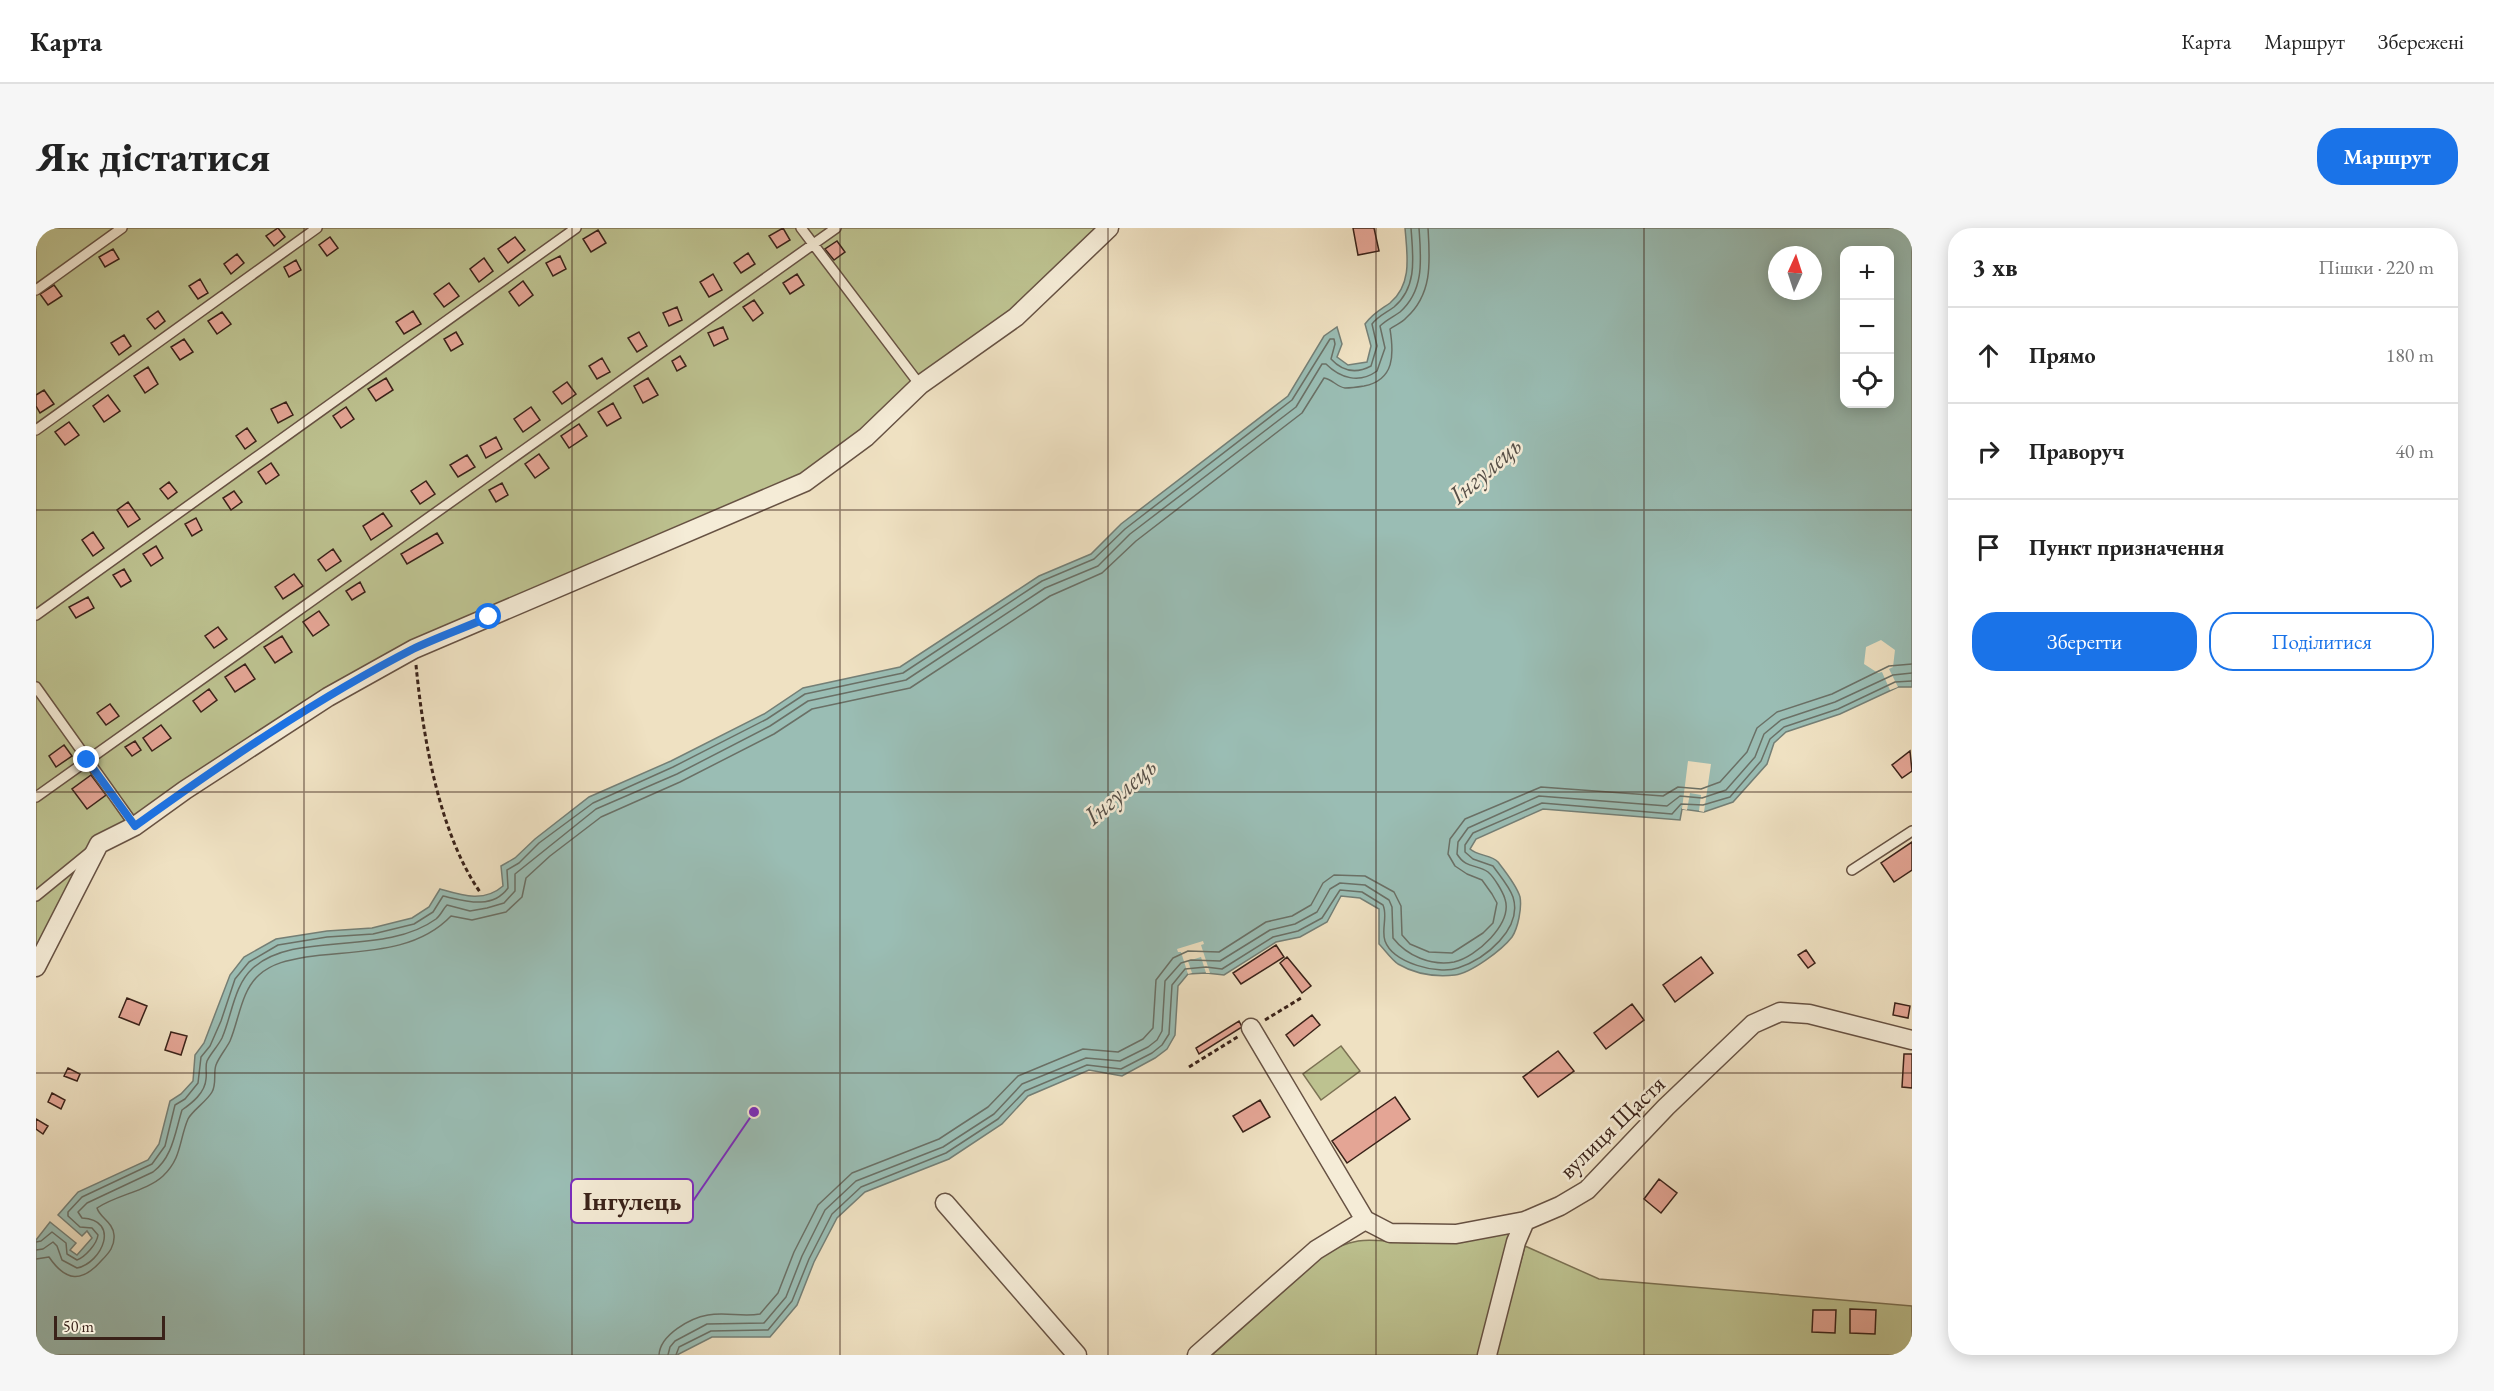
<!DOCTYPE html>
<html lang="uk">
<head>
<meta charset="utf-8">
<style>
  body { margin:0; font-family:"EB Garamond",serif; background:#f6f6f6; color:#222 }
  .controls { position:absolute; right:18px; top:18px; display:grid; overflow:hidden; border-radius:12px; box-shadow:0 3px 15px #0003 }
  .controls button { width:54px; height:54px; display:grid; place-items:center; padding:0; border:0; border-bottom:2px solid #e0e0e0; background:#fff; color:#222; font:30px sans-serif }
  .compass { position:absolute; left:1732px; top:18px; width:54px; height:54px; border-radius:50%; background:#fff; box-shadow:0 3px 15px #0003; rotate:3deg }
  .scale { position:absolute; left:18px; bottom:15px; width:111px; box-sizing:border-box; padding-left:6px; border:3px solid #3a2219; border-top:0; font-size:16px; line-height:21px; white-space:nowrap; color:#3a2219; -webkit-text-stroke:4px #f5ecd7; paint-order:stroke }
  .stop { position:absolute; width:18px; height:18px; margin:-14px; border:4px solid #1a73e8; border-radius:50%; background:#fff }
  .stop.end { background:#1a73e8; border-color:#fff; box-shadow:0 2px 6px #0008 }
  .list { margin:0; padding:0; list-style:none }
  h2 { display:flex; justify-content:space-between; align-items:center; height:78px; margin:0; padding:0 24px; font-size:26px }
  h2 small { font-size:20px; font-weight:400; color:#767676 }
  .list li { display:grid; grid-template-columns:39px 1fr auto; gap:18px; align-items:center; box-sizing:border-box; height:96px; padding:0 24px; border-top:2px solid #e0e0e0 }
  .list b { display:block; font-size:22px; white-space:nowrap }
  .list em { font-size:20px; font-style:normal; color:#767676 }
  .actions { display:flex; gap:12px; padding:18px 24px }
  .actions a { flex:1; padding:14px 0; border:2px solid #1a73e8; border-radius:24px; text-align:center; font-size:21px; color:#1a73e8 }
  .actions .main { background:#1a73e8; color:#fff }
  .icon { flex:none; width:33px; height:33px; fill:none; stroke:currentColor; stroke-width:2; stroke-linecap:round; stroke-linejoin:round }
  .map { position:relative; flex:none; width:1876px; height:1127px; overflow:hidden; border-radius:24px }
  header { display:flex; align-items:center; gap:36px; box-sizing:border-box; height:84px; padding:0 30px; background:#fff; border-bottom:2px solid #e0e0e0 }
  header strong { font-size:28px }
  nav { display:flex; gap:33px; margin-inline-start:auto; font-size:21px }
  .intro { display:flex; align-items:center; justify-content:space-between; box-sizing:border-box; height:144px; padding:0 36px }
  h1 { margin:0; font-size:42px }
  .button { padding:15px 27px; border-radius:24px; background:#1a73e8; color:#fff; font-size:21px; font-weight:700 }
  main { display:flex; gap:36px; padding:0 36px }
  aside { flex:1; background:#fff; border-radius:24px; box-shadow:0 3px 15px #0003 }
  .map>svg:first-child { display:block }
  .green { fill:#bdc290; stroke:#7c7254; stroke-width:1.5 }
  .water { fill:#9abdb4; stroke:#747f76; stroke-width:1.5; fill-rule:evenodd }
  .pier { fill:#efe1c2 }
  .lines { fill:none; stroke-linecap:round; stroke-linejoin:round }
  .shore { stroke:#6a7066; stroke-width:1.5 }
  .building { fill:#e4a595; stroke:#3a2219; stroke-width:1.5 }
  .lane-casing { stroke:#675243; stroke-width:12 }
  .street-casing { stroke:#675243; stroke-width:21 }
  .path { stroke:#3a2219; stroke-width:3; stroke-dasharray:4.5 3; stroke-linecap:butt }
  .lane { stroke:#f5ecd7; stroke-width:9 }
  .street { stroke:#f5ecd7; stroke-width:18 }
  .route { stroke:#1a73e8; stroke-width:8 }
  .grid { fill:none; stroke:#3a2219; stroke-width:1.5; stroke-opacity:0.55 }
  .labels { text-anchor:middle; stroke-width:5; stroke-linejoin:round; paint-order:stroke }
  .street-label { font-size:24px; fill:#3a2219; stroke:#f5ecd7 }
  .water-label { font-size:26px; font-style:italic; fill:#575048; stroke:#f5ecd7 }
  .leader { fill:none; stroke:#7b2cbf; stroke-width:2 }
  .callout-dot { fill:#7b2cbf; stroke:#f5ecd7; stroke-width:2 }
  .callout { fill:#f5ecd7; stroke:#7b2cbf; stroke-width:2 }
  .callout-label { font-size:26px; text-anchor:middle; font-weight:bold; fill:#3a2219 }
</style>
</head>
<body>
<header>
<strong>Карта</strong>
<nav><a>Карта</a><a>Маршрут</a><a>Збережені</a></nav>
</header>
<div class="intro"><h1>Як дістатися</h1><a class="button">Маршрут</a></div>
<main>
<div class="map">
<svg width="1876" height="1127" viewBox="0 0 1876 1127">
  <rect width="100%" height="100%" fill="#efe1c2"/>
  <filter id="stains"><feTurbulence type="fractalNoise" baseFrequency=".00333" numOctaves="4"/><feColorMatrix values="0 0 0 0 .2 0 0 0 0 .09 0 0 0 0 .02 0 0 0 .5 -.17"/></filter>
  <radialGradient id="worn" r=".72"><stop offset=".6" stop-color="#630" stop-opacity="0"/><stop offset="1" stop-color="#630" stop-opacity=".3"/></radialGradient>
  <!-- green -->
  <path class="green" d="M0,0h1073l-304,254 -391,167 -315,195 -63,123z
    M1305,818l19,25 -39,29 -18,-26z
    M1476,1001l-33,126h-267l111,-99c38,-27 60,-11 102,-13 30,-2 58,-8 87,-14z
    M1489,1018l74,33 313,27v49h-417z"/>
  <!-- water -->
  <path class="water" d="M1369,0h507v459h-14l-58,27 -54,18 -12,11 -7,21 -34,38 -29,10 -22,-3 -2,11 -137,-11 -67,30 -6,10c8,7 22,6 28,13 7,9 19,24 22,35 2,11 -2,31 -8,40 -10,13 -41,36 -57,38 -19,2 -40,-1 -57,-11 -7,-5 -13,-14 -19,-20v-35l-19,-11 -19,-2 -14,26 -27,15 -24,5 -52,33 -18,-2 -18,1 -10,12 -3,49 -8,14 -12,9 -33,18 -33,-6 -61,26 -26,28 -53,35 -84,33 -28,26 -23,44 -17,43 -27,32h-58l-35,18h-641v-115l14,-18 26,21 -6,7 7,5 15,-17 -5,-7 -5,5 -24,-21 20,-23 70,-32 11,-16 11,-43 11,-7 12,-13 2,-26 9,-12 26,-68 14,-18 32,-18 51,-8 45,-3 40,-10 17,-11 11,-18c21,6 44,14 63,-3l-2,-20 14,-8 20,-19 54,-42 82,-36 93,-47 39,-26 97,-21 139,-91 52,-22 30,-30 167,-128 36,-60 13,-9 5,17 -5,13 11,8 19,-3 4,-16 -6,-22c7,-10 15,-14 25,-21 23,-19 17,-49 15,-75zM1808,22h46v154h-46zM1741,27h36v36h-36z"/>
  <!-- pier -->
  <path class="pier" d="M1845,412l14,10 -2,17 -4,2 9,18 -8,3 -8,-18 -4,1 -14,-9 2,-17z
    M1652,533l23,3 -7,48 -5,-1 2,-16 -11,-2 -3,17 -5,-1z
    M1167,713l1,3 -3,1 9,28h-4l-5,-16 -13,4 4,12 -4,1 -7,-22h-3l-1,-3z"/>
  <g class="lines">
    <!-- shore -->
    <path class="shore" d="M0,1014l5,-1 11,-9 14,11 1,11 10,6c8,-3 20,-16 21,-25l-6,-7 -12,-1 -12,-11v-4l14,-15 70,-33 13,-18 10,-41 10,-6 13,-16 3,-26 9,-11 11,-25 14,-42 14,-17 29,-17 49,-8 46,-3 41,-10 19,-12 10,-16c22,5 49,14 65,-8l-1,-18 12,-7 20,-20 54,-40 80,-36 94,-48 38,-25 98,-21 139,-92 52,-22 31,-30 167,-129 38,-61h4l1,5 -4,15c12,13 25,15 40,7l6,-20 -5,-22c6,-8 14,-11 22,-17 24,-20 19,-51 17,-79
      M0,1022l7,-1 10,-7 4,4 5,14 15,8c25,-5 44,-48 5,-50l-4,-6 9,-9 66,-31c20,-15 22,-40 29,-62 10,-7 23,-17 24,-31 1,-5 -1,-13 1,-18 4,-8 11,-15 15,-23 10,-23 12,-53 31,-70 42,-38 131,-11 183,-49 5,-4 7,-10 11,-14l23,6 17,-3 17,-5 11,-12v-17l81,-65 81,-35 93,-48 38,-25 98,-21 139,-92 53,-22 32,-32 166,-127 26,-43h4c14,14 33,20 51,7l8,-23 -5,-22c6,-6 13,-9 20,-14 25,-22 21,-54 19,-84
      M0,1031l13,-2c17,25 33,26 53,3 7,-7 13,-14 12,-25 -1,-13 -14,-17 -17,-27 19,-13 50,-17 66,-32 19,-18 16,-36 25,-57 4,-8 19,-18 24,-27 5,-9 1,-19 4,-27 3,-8 10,-16 14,-24 9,-21 11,-50 29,-66 13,-12 30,-15 47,-18 49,-7 108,-2 145,-41l21,4 34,-8 16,-15 4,-19 24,-22 51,-39 79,-35 94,-48 38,-25 98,-21 140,-92 52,-23 34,-32 166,-128 22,-35c8,1 13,9 21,10 7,0 13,-1 19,-2 31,-6 30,-32 26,-57 5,-4 12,-6 16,-11 27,-24 24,-57 22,-90
      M623,1127c1,-20 31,-37 49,-40 17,-3 35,2 52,-1l18,-21 16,-41 24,-47 34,-32 87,-34 49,-32 30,-31 65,-27 35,3 25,-13 10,-11 3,-48 17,-22 15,-7 31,1 47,-30 26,-6 19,-11 12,-22 11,-8 31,1 29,16 7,14 1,29 8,9 19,8 23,1 31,-20 10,-10 4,-20 -5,-9 -10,-14 -15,-6 -12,-8 -7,-12 2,-15 15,-20 76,-32 122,9 15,-9 23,2 19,-7 27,-30 10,-24 20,-16 55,-18 57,-28 23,-2
      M632,1127l2,-8 5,-6 32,-17 57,-1 22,-26 16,-41 23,-46 31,-29 87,-34 51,-33 28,-30 64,-26 34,3 28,-14 9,-7 5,-9 3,-50 16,-18 10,-3 29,1 50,-31 25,-6 22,-12 13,-23 10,-6 25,2 24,15 3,7 1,31c14,18 38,28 61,24 22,-5 59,-38 51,-63 -2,-7 -11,-22 -17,-27 -11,-8 -22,-3 -31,-18l1,-12 10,-14 71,-32 128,10 13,-10 22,2 24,-8 29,-33 9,-23 17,-14 54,-18 58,-27 19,-2
      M640,1127l3,-8 32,-16 57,-1 24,-29 17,-42 23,-45 29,-27 85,-34 52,-34 27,-28 62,-26 34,4 31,-16 10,-8 7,-11 3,-49 13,-16 21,-2 16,2 51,-32 25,-6 24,-13 18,-28 22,2 21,13c5,11 -2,25 2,36 8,22 53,34 73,27 27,-9 65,-39 55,-71 -4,-11 -13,-21 -20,-31l-20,-7 -8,-7v-7l8,-12 69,-30 130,11 9,-10 22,1 27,-8 31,-36 9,-22 14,-12 54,-18 57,-27 17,-1"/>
  </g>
  <!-- building -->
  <path class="building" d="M242,0l7,9 -11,9 -8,-10z
    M747,0l7,12 -13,8 -8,-12z
    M1317,0h21l5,23 -21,4z
    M562,2l8,13 -15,9 -8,-13z
    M294,9l8,11 -11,8 -8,-11z
    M479,9l10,13 -17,13 -10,-14z
    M801,13l8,11 -11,8 -9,-11z
    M77,21l6,10 -14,8 -6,-10z
    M712,25l7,11 -14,9 -7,-10z
    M201,26l7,9 -13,11 -7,-10z
    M524,28l6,13 -13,7 -7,-13z
    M448,30l9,13 -14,11 -9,-13z
    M260,32l5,10 -12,7 -5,-10z
    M677,46l9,16 -13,7 -9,-15z
    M761,46l7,11 -14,9 -7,-11z
    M164,51l8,14 -10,6 -9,-13z
    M487,53l10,14 -14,11 -10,-14z
    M413,55l10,13 -15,11 -10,-13z
    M18,57l8,11 -14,9 -8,-11z
    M718,72l9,13 -10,8 -10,-14z
    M641,79l5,13 -13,6 -6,-13z
    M122,83l7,10 -10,8 -8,-10z
    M377,83l8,13 -17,10 -8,-12z
    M186,84l9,12 -14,10 -9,-13z
    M687,99l5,12 -14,7 -6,-13z
    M420,104l7,12 -12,7 -7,-12z
    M603,104l8,14 -10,6 -9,-14z
    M88,107l7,11 -12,9 -8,-12z
    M148,111l9,13 -13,8 -9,-13z
    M644,128l6,10 -9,5 -5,-10z
    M566,130l8,14 -13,7 -8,-13z
    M112,139l10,17 -13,9 -11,-17z
    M350,150l7,12 -17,11 -8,-12z
    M612,150l10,17 -15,8 -9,-17z
    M531,154l9,12 -14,10 -9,-12z
    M8,162l10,14 -14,9 -4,-7v-11z
    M72,167l12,16 -16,11 -11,-16z
    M250,174l7,13 -15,8 -7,-14z
    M577,175l8,15 -14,8 -9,-14z
    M310,179l8,12 -13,9 -8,-12z
    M495,179l9,13 -17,12 -9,-13z
    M33,194l10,13 -14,10 -10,-13z
    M543,196l8,12 -18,12 -8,-12z
    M211,200l9,13 -11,8 -9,-13z
    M460,209l6,12 -16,9 -6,-12z
    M503,226l10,14 -14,10 -10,-14z
    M431,227l8,12 -17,10 -8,-12z
    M235,235l8,12 -13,9 -8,-12z
    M390,253l9,13 -15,10 -9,-13z
    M133,254l8,10 -9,7 -8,-10z
    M466,255l6,12 -12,7 -7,-12z
    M198,263l8,11 -11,8 -8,-12z
    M92,274l12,17 -12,8 -11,-17z
    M347,285l9,13 -21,14 -8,-14z
    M160,290l6,12 -10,6 -7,-12z
    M57,304l11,16 -11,8 -11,-16z
    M401,305l6,10 -36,21 -6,-10z
    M120,318l7,12 -12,8 -8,-12z
    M297,321l8,12 -15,10 -8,-11z
    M88,341l7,12 -10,6 -8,-12z
    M258,346l9,12 -20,13 -8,-12z
    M324,354l5,10 -13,8 -6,-9z
    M52,369l6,11 -18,10 -7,-11z
    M283,383l10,14 -16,11 -10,-14z
    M182,399l9,12 -13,9 -9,-12z
    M246,408l10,16 -17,11 -11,-16z
    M209,436l10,15 -20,13 -10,-15z
    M173,461l8,11 -16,12 -8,-11z
    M74,476l9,12 -13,9 -9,-12z
    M125,497l10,13 -19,13 -9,-13z
    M99,513l6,9 -9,6 -7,-9z
    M28,517l8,11 -16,11 -7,-11z
    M1874,523l2,20 -10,7 -10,-13z
    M55,547l15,20 -19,14 -15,-20z
    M1876,614v28l-18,12 -13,-19z
    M1240,717l8,12 -43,27 -8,-11z
    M1770,722l9,13 -7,5 -10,-13z
    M1251,729l24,29 -9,7 -22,-30z
    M1665,729l12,16 -38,29 -12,-17z
    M91,770l20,8 -8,19 -20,-8z
    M1859,775l15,3 -2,12 -15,-3z
    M1596,776l12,16 -38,29 -12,-16z
    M1276,787l8,10 -26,21 -8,-11z
    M1203,793l3,6 -43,27 -3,-6z
    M135,804l16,4 -6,19 -16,-5z
    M1522,823l16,20 -36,26 -15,-20z
    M1868,826h8v34l-10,-1z
    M32,840l12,6 -3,7 -13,-5z
    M16,865l13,7 -4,9 -13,-7z
    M1359,869l15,22 -63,44 -15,-22z
    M1224,872l10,17 -27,15 -10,-16z
    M0,891l12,7 -5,8 -7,-5z
    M1623,951l18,14 -16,20 -17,-14z
    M1814,1081l26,1 -1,24 -25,-1z
    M1777,1082h23l-1,23 -23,-1z"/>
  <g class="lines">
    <!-- lane casing -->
    <g class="lane-casing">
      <path id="lane" d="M765,0l119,157
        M0,62l86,-62
        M0,202l281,-202
        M0,387l540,-387
        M0,459l99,139
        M0,569l800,-569
        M1816,642l60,-39
        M0,668l54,-44"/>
    </g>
    <!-- street casing -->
    <g class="street-casing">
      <path id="street" d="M0,739l63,-123 36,-18 50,-36 143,-93 86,-48 391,-167 61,-45 54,-52 96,-68 93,-89
        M1215,800l114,192 25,13 66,1 69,-13 35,-15 27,-16 79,-83 87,-83 27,-12 29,2 103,26
        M909,975l132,152
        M1161,1127l119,-105 49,-30
        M1451,1127l29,-113 9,-21"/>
    </g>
    <!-- path -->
    <path class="path" d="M380,437c7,72 23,168 64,227
      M1229,792l36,-22
      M1153,839l50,-31"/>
    <!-- lane -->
    <use href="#lane" class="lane"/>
    <!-- street -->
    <use href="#street" class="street"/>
  </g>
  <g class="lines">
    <!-- route -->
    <path class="route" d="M51,532l48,66c89,-64 181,-127 278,-177 25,-12 51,-21 76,-32"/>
  </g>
  <!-- grid -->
  <path class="grid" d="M268,0v1127M536,0v1127M804,0v1127M1072,0v1127M1340,0v1127M1608,0v1127M0,282h1876M0,564h1876M0,845h1876"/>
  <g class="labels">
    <!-- street labels -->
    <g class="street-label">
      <text transform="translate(1576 899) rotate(-44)" y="8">вулиця Щастя</text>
    </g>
    <!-- water labels -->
    <g class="water-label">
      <text transform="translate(1449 242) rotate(-41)" y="9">Інгулець</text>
      <text transform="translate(1084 563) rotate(-41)" y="9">Інгулець</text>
    </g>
  </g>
  <!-- callouts -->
  <path class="leader" d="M718 884L657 973"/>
  <circle class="callout-dot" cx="718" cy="884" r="6"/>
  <rect class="callout" x="535" y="951" width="122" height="44" rx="6"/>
  <g class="callout-label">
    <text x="596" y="982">Інгулець</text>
  </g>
  <rect width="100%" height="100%" filter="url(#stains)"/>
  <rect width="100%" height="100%" fill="url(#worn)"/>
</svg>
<div class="controls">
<button>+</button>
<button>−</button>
<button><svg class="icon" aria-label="locate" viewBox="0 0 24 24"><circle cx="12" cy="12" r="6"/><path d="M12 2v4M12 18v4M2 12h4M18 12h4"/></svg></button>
</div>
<svg class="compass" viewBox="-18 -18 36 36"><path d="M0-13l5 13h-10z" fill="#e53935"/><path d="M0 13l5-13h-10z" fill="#767676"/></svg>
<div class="scale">50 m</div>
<div class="stop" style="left:453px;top:389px"></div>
<div class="stop end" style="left:51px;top:532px"></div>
</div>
<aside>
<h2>3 хв<small>Пішки · 220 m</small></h2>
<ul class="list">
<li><svg class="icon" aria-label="ahead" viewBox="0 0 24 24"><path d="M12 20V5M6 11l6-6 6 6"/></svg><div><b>Прямо</b></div><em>180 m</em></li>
<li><svg class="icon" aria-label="right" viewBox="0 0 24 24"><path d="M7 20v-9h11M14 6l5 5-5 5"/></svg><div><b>Праворуч</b></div><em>40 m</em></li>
<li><svg class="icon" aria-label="arrive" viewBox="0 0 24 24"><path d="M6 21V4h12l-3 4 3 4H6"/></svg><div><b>Пункт призначення</b></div></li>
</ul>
<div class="actions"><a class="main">Зберегти</a><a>Поділитися</a></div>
</aside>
</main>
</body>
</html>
